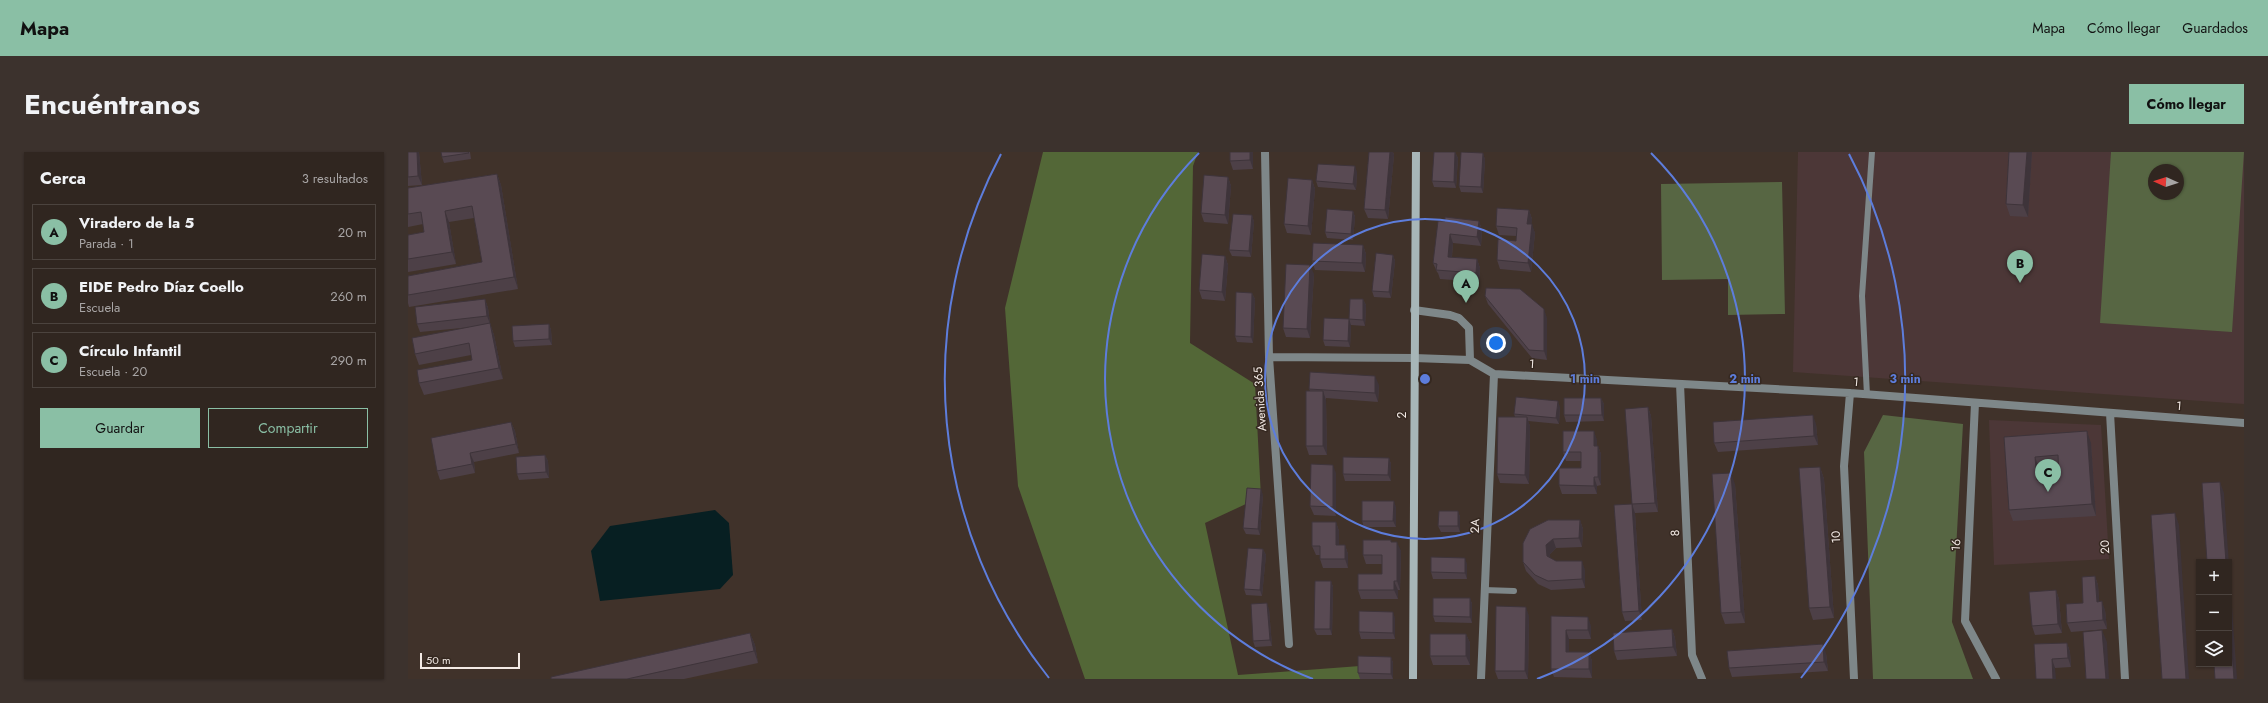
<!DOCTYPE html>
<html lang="es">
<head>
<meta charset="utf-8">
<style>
  body { margin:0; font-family:Jost,sans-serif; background:#3c322d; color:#f1f3f6 }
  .controls { position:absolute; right:12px; bottom:12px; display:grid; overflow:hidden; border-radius:0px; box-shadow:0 1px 3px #0004 }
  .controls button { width:36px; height:36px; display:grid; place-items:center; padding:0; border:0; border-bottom:1px solid #4b433e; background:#302620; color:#f1f3f6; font:20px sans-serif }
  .compass { position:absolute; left:1740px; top:12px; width:36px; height:36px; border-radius:50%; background:#302620; box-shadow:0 1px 3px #0004; rotate:273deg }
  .scale { position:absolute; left:12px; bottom:10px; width:100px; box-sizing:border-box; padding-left:4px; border:2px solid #f3eae5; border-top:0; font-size:11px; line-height:14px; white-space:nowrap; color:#f3eae5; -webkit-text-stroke:3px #352820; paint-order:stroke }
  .you { position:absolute; left:1088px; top:191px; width:14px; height:14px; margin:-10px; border:3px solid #fff; border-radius:50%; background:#1a73e8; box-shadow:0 0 0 6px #1a73e833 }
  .badge { display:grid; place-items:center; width:26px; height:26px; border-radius:50%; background:#8abfa5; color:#111; font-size:13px; font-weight:700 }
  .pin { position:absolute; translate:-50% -33px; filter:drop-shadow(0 1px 2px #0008) }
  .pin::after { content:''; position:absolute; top:21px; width:14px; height:12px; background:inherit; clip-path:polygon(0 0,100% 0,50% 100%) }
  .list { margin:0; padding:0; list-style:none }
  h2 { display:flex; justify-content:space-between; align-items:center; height:52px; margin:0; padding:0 16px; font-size:17px }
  h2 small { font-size:13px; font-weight:400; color:#a8a5a5 }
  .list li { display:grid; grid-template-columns:26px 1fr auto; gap:12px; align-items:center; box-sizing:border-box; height:56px; margin:0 8px 8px; padding:0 8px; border:1px solid #4b433e; border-radius:0px }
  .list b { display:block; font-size:15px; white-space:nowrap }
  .list p { margin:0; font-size:13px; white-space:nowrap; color:#a8a5a5 }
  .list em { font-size:13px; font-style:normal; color:#a8a5a5 }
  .actions { display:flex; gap:8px; padding:12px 16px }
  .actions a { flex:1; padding:9px 0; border:1px solid #8abfa5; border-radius:0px; text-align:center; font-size:14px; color:#8abfa5 }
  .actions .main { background:#8abfa5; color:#111 }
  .icon { flex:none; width:22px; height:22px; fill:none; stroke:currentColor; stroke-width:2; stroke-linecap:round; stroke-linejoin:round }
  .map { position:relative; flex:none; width:1836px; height:527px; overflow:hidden; border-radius:0px }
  header { display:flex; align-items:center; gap:24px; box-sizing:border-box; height:56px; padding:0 20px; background:#8abfa5; color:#111 }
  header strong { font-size:19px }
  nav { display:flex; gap:22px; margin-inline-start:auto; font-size:14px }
  .intro { display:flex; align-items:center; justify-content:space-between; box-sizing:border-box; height:96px; padding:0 24px }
  h1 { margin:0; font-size:28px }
  .button { padding:10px 18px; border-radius:0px; background:#8abfa5; color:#111; font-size:14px; font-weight:700 }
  main { display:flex; gap:24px; padding:0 24px }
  aside { flex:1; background:#302620; border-radius:0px; box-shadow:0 1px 3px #0004 }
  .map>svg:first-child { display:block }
  .education { fill:#4c3737; fill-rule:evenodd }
  .green { fill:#576643; fill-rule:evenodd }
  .forest { fill:#536737 }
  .water { fill:#071f22 }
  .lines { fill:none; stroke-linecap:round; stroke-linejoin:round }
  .lane { stroke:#7e8789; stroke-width:6 }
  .street { stroke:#7e8789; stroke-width:8 }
  .secondary { stroke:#a7b6b8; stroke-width:8 }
  .wall { fill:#4d4047; fill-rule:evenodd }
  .shaded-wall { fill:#3e343a }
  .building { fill:#594a53; stroke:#3e343a; fill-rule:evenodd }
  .ring { fill:none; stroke:#5d7ddc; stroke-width:2 }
  .labels { text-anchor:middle; stroke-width:3; stroke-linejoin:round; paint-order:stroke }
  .street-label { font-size:12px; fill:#f3eae5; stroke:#352820 }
  .centre { fill:#5d7ddc; stroke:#352820; stroke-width:2 }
  .ring-label { font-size:12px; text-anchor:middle; font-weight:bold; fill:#5d7ddc; stroke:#352820; stroke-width:3; stroke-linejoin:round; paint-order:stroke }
</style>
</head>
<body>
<header>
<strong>Mapa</strong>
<nav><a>Mapa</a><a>Cómo llegar</a><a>Guardados</a></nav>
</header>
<div class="intro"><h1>Encuéntranos</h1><a class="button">Cómo llegar</a></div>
<main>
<aside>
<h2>Cerca<small>3 resultados</small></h2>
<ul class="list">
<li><span class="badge">A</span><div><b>Viradero de la 5</b><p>Parada · 1</p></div><em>20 m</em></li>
<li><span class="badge">B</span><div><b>EIDE Pedro Díaz Coello</b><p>Escuela</p></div><em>260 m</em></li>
<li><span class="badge">C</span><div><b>Círculo Infantil</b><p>Escuela · 20</p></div><em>290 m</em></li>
</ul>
<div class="actions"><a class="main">Guardar</a><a>Compartir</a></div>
</aside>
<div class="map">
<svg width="1836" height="527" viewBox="0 0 1836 527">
  <rect width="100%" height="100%" fill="#40322a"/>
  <!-- education -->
  <path class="education" d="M1390,0h446v252l-451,-32zM1746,18h24v24h-24z
    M1581,268l112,5 8,134 -115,6z"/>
  <!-- green -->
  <path class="green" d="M1703,0h133l-12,180 -132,-9zM1746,18h24v24h-24z
    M1374,30l3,132 -57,1v-36l-66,1 -1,-96z
    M1475,263l80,9 -11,198 21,57h-100l-9,-227z"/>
  <!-- forest -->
  <path class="forest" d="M635,0h155l-5,14 -3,177 65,41 6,113 -56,26 33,152 122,-9v13h-275l-67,-193 -13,-178z"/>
  <!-- water -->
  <path class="water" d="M307,358l14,13 4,52 -13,14 -120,12 -9,-50 19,-25z"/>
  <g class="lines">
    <!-- lane -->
    <path class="lane" d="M1459,243l-5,-99 10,-144
      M1076,438l30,1"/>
    <!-- street -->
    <path class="street" d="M857,0l4,205 20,287
      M1006,158l36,5 9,3 10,10 1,32
      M861,205l145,1 56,2 24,14 356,19 394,30
      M1272,232l12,271 10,24
      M1442,241l-6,73 10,213
      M1567,251l-10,218 31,58
      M1702,261l15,266
      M1073,527l13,-305"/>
    <!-- secondary -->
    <path class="secondary" d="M1005,527l3,-527"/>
  </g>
  <!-- wall -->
  <path class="wall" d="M0,0h11l3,33 -14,1z
    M33,0h29l1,7 -27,4 -2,-6z
    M845,0v17l-20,1 -3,-9z
    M961,0h24l1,3 -6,64 -20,-1 -4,-9z
    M1047,0l3,6 -2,30 -22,-1 -2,-6z
    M1601,0h23l-4,65 -18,-1 -4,-12z
    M1075,1l2,7 -2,33 -22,-1 -2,-6z
    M949,20l-1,18 -38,-3 -2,-6z
    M89,22l4,11 17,104 -109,18 -1,-4v-27l74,-14 -8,-44 -25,4 7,42 -48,8v-37l16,-3 -1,-8 -15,3v-39z
    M820,25l3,9 -3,38 -24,-2 -3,-9z
    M904,28l3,9 -4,46 -24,-2 -3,-9z
    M1121,58l3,9 -1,5 4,9 -4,39 -31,-3 -3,-9 19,-19v-5l-17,-1 -3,-9z
    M945,59l2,6 -2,23 -26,-2 -2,-6z
    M844,63l2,7 -3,35 -19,-1 -3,-6z
    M1037,69h34l3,9 -1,16 -28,-3 -1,14 25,2 3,9 -1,14 -39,-3 -2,-6 -1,-1 -4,-9z
    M955,93l3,9 -1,18 -50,-2 -3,-9z
    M985,103l2,6 -4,37 -17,-1 -2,-6z
    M817,104l3,9 -3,36 -23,-2 -3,-9z
    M906,122l-4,64 -24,-1 -3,-9z
    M844,141l3,6 -2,44 -16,-1 -2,-6z
    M1077,144l62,22v42l-15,-2 -44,-54z
    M77,147l3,9 2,15 4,12 9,44 -79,16 -5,-12 53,-23 -1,-5 -52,10 -4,-11 57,-27 -52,5 -3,-8z
    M955,147l3,6 -1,21 -14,-1 -1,22 -25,-1 -2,-6 26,-21z
    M141,172l2,6 1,15 -37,2 -2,-6z
    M971,233l-1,17 -52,-4v2l1,55h-18l-3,-9 4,-55 -1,-2z
    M1193,246l3,6v17l-38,1 -2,-7z
    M1152,255l-1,17 -31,-3 2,5 -1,58 -29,-1 -3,-9 18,-57 -1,-3z
    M1240,255l3,9 7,96 -23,1 -3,-9z
    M103,270l4,9 4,22 -45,9 1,11 -35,7 -3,-9z
    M1408,272l2,21 -100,7 -4,-9z
    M1596,285l87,6 5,73 -83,5 -4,-11zM1650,315l1,12 -19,1 -1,-12z
    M1189,288v6h1l3,8v31l-4,1v8h-35l-3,-9 22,-17v-7h-15l-3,-9z
    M137,303l3,6 1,17 -30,2 -2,-6z
    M981,306l2,6v17h-46l-2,-7z
    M1412,315l4,12 10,139 -21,2 -4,-12z
    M928,321v43l-22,-1 -4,-9z
    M1327,332l10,139 -20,1 -4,-11z
    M855,343l-3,40 -14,-1 -3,-6z
    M1224,352l3,9 7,107 -17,1 -3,-9z
    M988,355v20h-32l-2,-6z
    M1050,359l2,6v15h-19l-3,-6z
    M1172,368l3,9 -1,18 -26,1 -6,6v4l6,3 29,9v18l-34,2 -13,-6 -12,-13 -3,-9 7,-33z
    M928,370l3,9v14h6l3,9v14h-25l-3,-9v-4h-4l-4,-9z
    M984,390l9,9 -1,39h-2v9h-37l-3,-9 24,-16v-10h-16l-3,-9z
    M855,397l3,6 -4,41 -16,-1 -2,-6z
    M1059,412v15h-34l-2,-7z
    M1687,424l3,9 1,17 6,8 2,19 -36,3 -4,-9 16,-20z
    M923,429l2,6 -1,48h-15l-3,-6z
    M1648,438l3,9 3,34 -27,2 -3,-9z
    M1062,446l2,6v19l-37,-1 -2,-6z
    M861,457l3,37 -17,1 -2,-6z
    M1121,464l-1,63h-30l-3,-8z
    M1143,464l40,10v13h-22v13h20l3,9v17l-38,-1 -3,-8z
    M987,466v21h-34l-2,-7z
    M1264,477l3,9 2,18 -60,4 -3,-9z
    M342,481l5,12 3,18 -74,16h-133z
    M1058,482l4,9v22h-37l-3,-9z
    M1659,491l3,9 1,15 -16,1 -21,-24z
    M1418,501l2,18 -96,6 -3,-9z
    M983,505l2,6v16h-33l-2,-6z"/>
  <!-- shaded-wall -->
  <path class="shaded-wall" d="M9,0h2l3,33 -4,-9z
    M842,0h3v17l-3,-9z
    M982,0h3l1,3 -6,64 -3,-9z
    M1047,0l3,6 -2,30 -2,-6z
    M1619,0h5l-4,65 -5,-12z
    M1075,1l2,7 -2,33 -2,-6z
    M947,14l2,6 -1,18 -3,-6z
    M89,22l4,11 17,104 -4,-12z
    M820,25l3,9 -3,38 -3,-9z
    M904,28l3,9 -4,46 -3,-9z
    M1121,58l3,9 -1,14 -4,-9z
    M37,59l4,11 7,42 -4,-12z
    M945,59l2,6 -2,23 -2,-6z
    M844,63l2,7 -3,35 -2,-6z
    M1071,69l3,9 -1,16 -4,-9z
    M1124,72l3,9 -4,39 -3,-9z
    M1042,82l3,9 -2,22 -3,-8z
    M955,93l3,9 -1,18 -3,-9z
    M985,103l2,6 -4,37 -2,-6z
    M817,104l3,9 -3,36 -3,-9z
    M1069,107l3,9 -1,14 -3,-9z
    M902,113l4,9 -4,64 -3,-9z
    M844,141l3,6 -2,44 -2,-6z
    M77,147l3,9 2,15 4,12 9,44 -4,-11 -9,-44 -3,-8z
    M955,147l3,6 -1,21 -2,-6z
    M1136,157l3,9v42l-3,-9z
    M941,167l2,6 -1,22 -2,-6z
    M141,172l2,6 1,15 -3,-6z
    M967,224l4,9 -1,17 -3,-9z
    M915,239l3,9 1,55 -4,-9z
    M1193,246l3,6v17l-2,-6z
    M1150,249l2,6 -1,17 -3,-6z
    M1240,255l3,9 7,96 -3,-9z
    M1405,263l3,9 2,21 -4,-9z
    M1119,265l3,9 -1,58 -4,-9z
    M103,270l4,9 4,22 -3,-9z
    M1186,279l3,9v14l-3,-8z
    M1679,279l4,12 5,73 -4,-12z
    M1190,294l3,8v31l-3,-8z
    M62,301l4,9 1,11 -3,-9z
    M137,303l3,6 1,17 -3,-6z
    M1627,305l4,11 2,24 -4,-12z
    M981,306l2,6v17l-3,-6z
    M925,313l3,8v43l-3,-9z
    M1412,315l4,12 10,139 -4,-11z
    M1323,321l4,11 10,139 -4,-11z
    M1186,325l3,9v8l-3,-8z
    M1812,330l4,11 13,186h-3l-5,-70v-47h-3z
    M853,337l2,6 -3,40 -2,-6z
    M986,349l2,6v20l-3,-6z
    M1224,352l3,9 7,107 -3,-9z
    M1050,359l2,6v15l-2,-6z
    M1767,361l4,12 10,154h-3z
    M1172,368l3,9 -1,18 -3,-9z
    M928,370l3,9v23l-3,-9z
    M1145,387l3,9 -6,6 1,11 -4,-9 -1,-11z
    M989,390l4,9 -1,39 -3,-9z
    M937,393l3,9v14l-3,-9z
    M855,397l3,6 -4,41 -2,-6z
    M1057,406l2,6v15l-2,-6z
    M1174,409l3,9v18l-3,-9z
    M1687,424l3,9 2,26 -3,-9z
    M923,429l2,6 -1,48 -2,-6z
    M986,429l4,9v9l-4,-9z
    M1648,438l3,9 3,34 -4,-9z
    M1062,446l2,6v19l-2,-6z
    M1694,449l3,9 2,19 -4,-9z
    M859,451l2,6 3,37 -2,-6z
    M1118,455l3,9 -1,63 -3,-8z
    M985,460l2,6v21l-2,-6z
    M1180,465l3,9v13l-3,-9z
    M1264,477l3,9 2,18 -4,-9z
    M1158,478l3,9v22l-3,-9z
    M1694,478l5,12 2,37h-3z
    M342,481l5,12 3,18 -4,-12z
    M1058,482l4,9v22l-4,-9z
    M1659,491l3,9 1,15 -3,-9z
    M1415,492l3,9 2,18 -4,-9z
    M1181,500l3,9v17l-3,-9z
    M983,505l2,6v16l-2,-5z
    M1644,507l3,9 1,11h-3z"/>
  <!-- building -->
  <path class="building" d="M0,0h9l1,24 -10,1z
    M33,0h27l1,1 -27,4z
    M822,0h20v8l-20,1z
    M961,0h21l-5,58 -21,-1z
    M1026,0h21l-1,30 -22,-1z
    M1053,0l22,1 -2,34 -22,-1z
    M1601,0h18l-4,53 -17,-1z
    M910,12l37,2 -2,18 -37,-3z
    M89,22l17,103 -106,18v-19l74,-14 -10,-56 -27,5 7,41 -44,7v-24l16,-3 -3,-20 -13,2v-26z
    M796,23l24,2 -3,38 -24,-2z
    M880,26l24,2 -4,46 -24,-2z
    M1089,56l32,2 -2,14h5l-4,39 -31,-3 1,-21 18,2 1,-13 -21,-2z
    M919,57l26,2 -2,23 -26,-2z
    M825,62l19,1 -3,36 -20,-1z
    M1037,65l34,4 -2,16 -27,-3 -2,23 29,2 -1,14 -40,-3 1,-6 -4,-1 5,-42h7z
    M905,91l50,2 -1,18 -50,-2z
    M968,101l17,2 -4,37 -17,-1z
    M794,102l23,2 -3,36 -23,-2z
    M878,112l24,1 -3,64 -24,-1z
    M1078,136l34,1 24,20v42l-15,-1 -44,-54z
    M828,140l16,1 -1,44 -16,-1z
    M77,147l2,17 -70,8 -2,-17z
    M942,147h13v21l-14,-1 -1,22 -25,-1 1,-22 25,1z
    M82,171l9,45 -80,15 -2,-13 55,-10 -3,-17 -54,11 -3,-16z
    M141,172v15l-36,2 -1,-15z
    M902,220l65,4v17l-66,-4z
    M898,239h17v55h-17z
    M1108,245l42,4 -2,17 -42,-4z
    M1156,246h37l1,17h-38z
    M1240,255l7,96 -23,1 -7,-95z
    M1405,263l1,21 -100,7 -1,-21z
    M1090,265h29l-2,58 -28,-1z
    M103,270l5,22 -46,9 2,11 -35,7 -6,-33z
    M1155,279h31v15h4v31h-4v9l-35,-1v-17h22v-16h-18z
    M1679,279l5,73 -83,6 -5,-73zM1650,303l1,24 -22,1 -2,-23z
    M137,303l1,17 -29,2 -1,-17z
    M935,305l46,1 -1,17 -45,-1z
    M903,312l22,1v42l-23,-1z
    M1412,315l10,140 -21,1 -10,-140z
    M1323,321l10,139 -20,1 -9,-139z
    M1812,330l6,80h-19l-5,-79z
    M839,336l14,1 -3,40 -15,-1z
    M954,349h32l-1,20h-31z
    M1224,352l7,107 -17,1 -8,-107z
    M1031,359h19v15h-20z
    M1767,361l11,166h-24l-11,-164z
    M1140,368h32l-1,18 -26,1 -7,6 1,11 9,5h26v18l-34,2 -13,-6 -12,-13v-19l7,-14z
    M904,370h24v23h9v14h-25v-13h-8z
    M955,388h28v2h6v39h-3v9h-36v-16h24v-19h-19z
    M840,396l15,1 -3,41 -16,-1z
    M1023,405l34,1v15l-34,-1z
    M1687,424l2,26 5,-1 1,19 -36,3 -1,-19 17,-1 -1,-26z
    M907,429h16l-1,48h-16z
    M1648,438l2,34 -26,2 -3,-34z
    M1025,446h37v19l-37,-1z
    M859,451l3,37 -17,1 -2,-37z
    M1088,454l30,1 -1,64h-30z
    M1821,457l5,70h-19l-1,-15h15z
    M951,459l34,1v21l-34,-1z
    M1143,464l37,1v13h-22v22h23v17h-38z
    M1264,477l1,18 -59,4 -1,-18z
    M1694,478l4,49h-20l-3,-47z
    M342,481l4,18 -127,28h-76v-2z
    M1022,482h36v22h-36z
    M1659,491l1,15 -16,1 1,20h-17l-2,-35z
    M1415,492l1,18 -95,6 -2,-17z
    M950,504l33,1v17l-33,-1z"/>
  <!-- distance rings -->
  <g class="ring">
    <circle cx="1017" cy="227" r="160"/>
    <path d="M905 527A320 320 0 0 1 791 1M1243 1A320 320 0 0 1 1129 527"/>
    <path d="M641 526A480 480 0 0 1 593 2M1441 2A480 480 0 0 1 1393 526"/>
  </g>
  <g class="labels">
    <!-- street labels -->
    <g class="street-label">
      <text transform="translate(1124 212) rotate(3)" y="4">1</text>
      <text transform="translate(1448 230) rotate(5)" y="4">1</text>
      <text transform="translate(852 247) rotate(-94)" y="4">Avenida 365</text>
      <text transform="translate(1771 254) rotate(4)" y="4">1</text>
      <text transform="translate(994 263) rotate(-90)" y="4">2</text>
      <text transform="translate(1067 374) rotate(-88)" y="4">2A</text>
      <text transform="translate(1267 381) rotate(-93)" y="4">8</text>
      <text transform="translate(1428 385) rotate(-93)" y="4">10</text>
      <text transform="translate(1548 393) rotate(-87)" y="4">16</text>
      <text transform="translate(1697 395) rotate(-93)" y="4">20</text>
    </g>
  </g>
  <circle cx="1017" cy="227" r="6" class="centre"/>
  <g class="ring-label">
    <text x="1177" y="231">1 min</text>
    <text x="1337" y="231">2 min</text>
    <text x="1497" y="231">3 min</text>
  </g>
</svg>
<div class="controls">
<button>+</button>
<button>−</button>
<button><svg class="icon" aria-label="layers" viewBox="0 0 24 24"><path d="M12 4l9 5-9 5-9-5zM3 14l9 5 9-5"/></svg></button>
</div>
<svg class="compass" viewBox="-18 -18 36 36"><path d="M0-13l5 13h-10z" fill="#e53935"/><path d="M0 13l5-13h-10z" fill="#a8a5a5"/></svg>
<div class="scale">50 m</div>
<div class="you"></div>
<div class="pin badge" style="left:1058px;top:151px">A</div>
<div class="pin badge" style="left:1612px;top:131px">B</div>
<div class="pin badge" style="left:1640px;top:340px">C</div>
</div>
</main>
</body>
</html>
